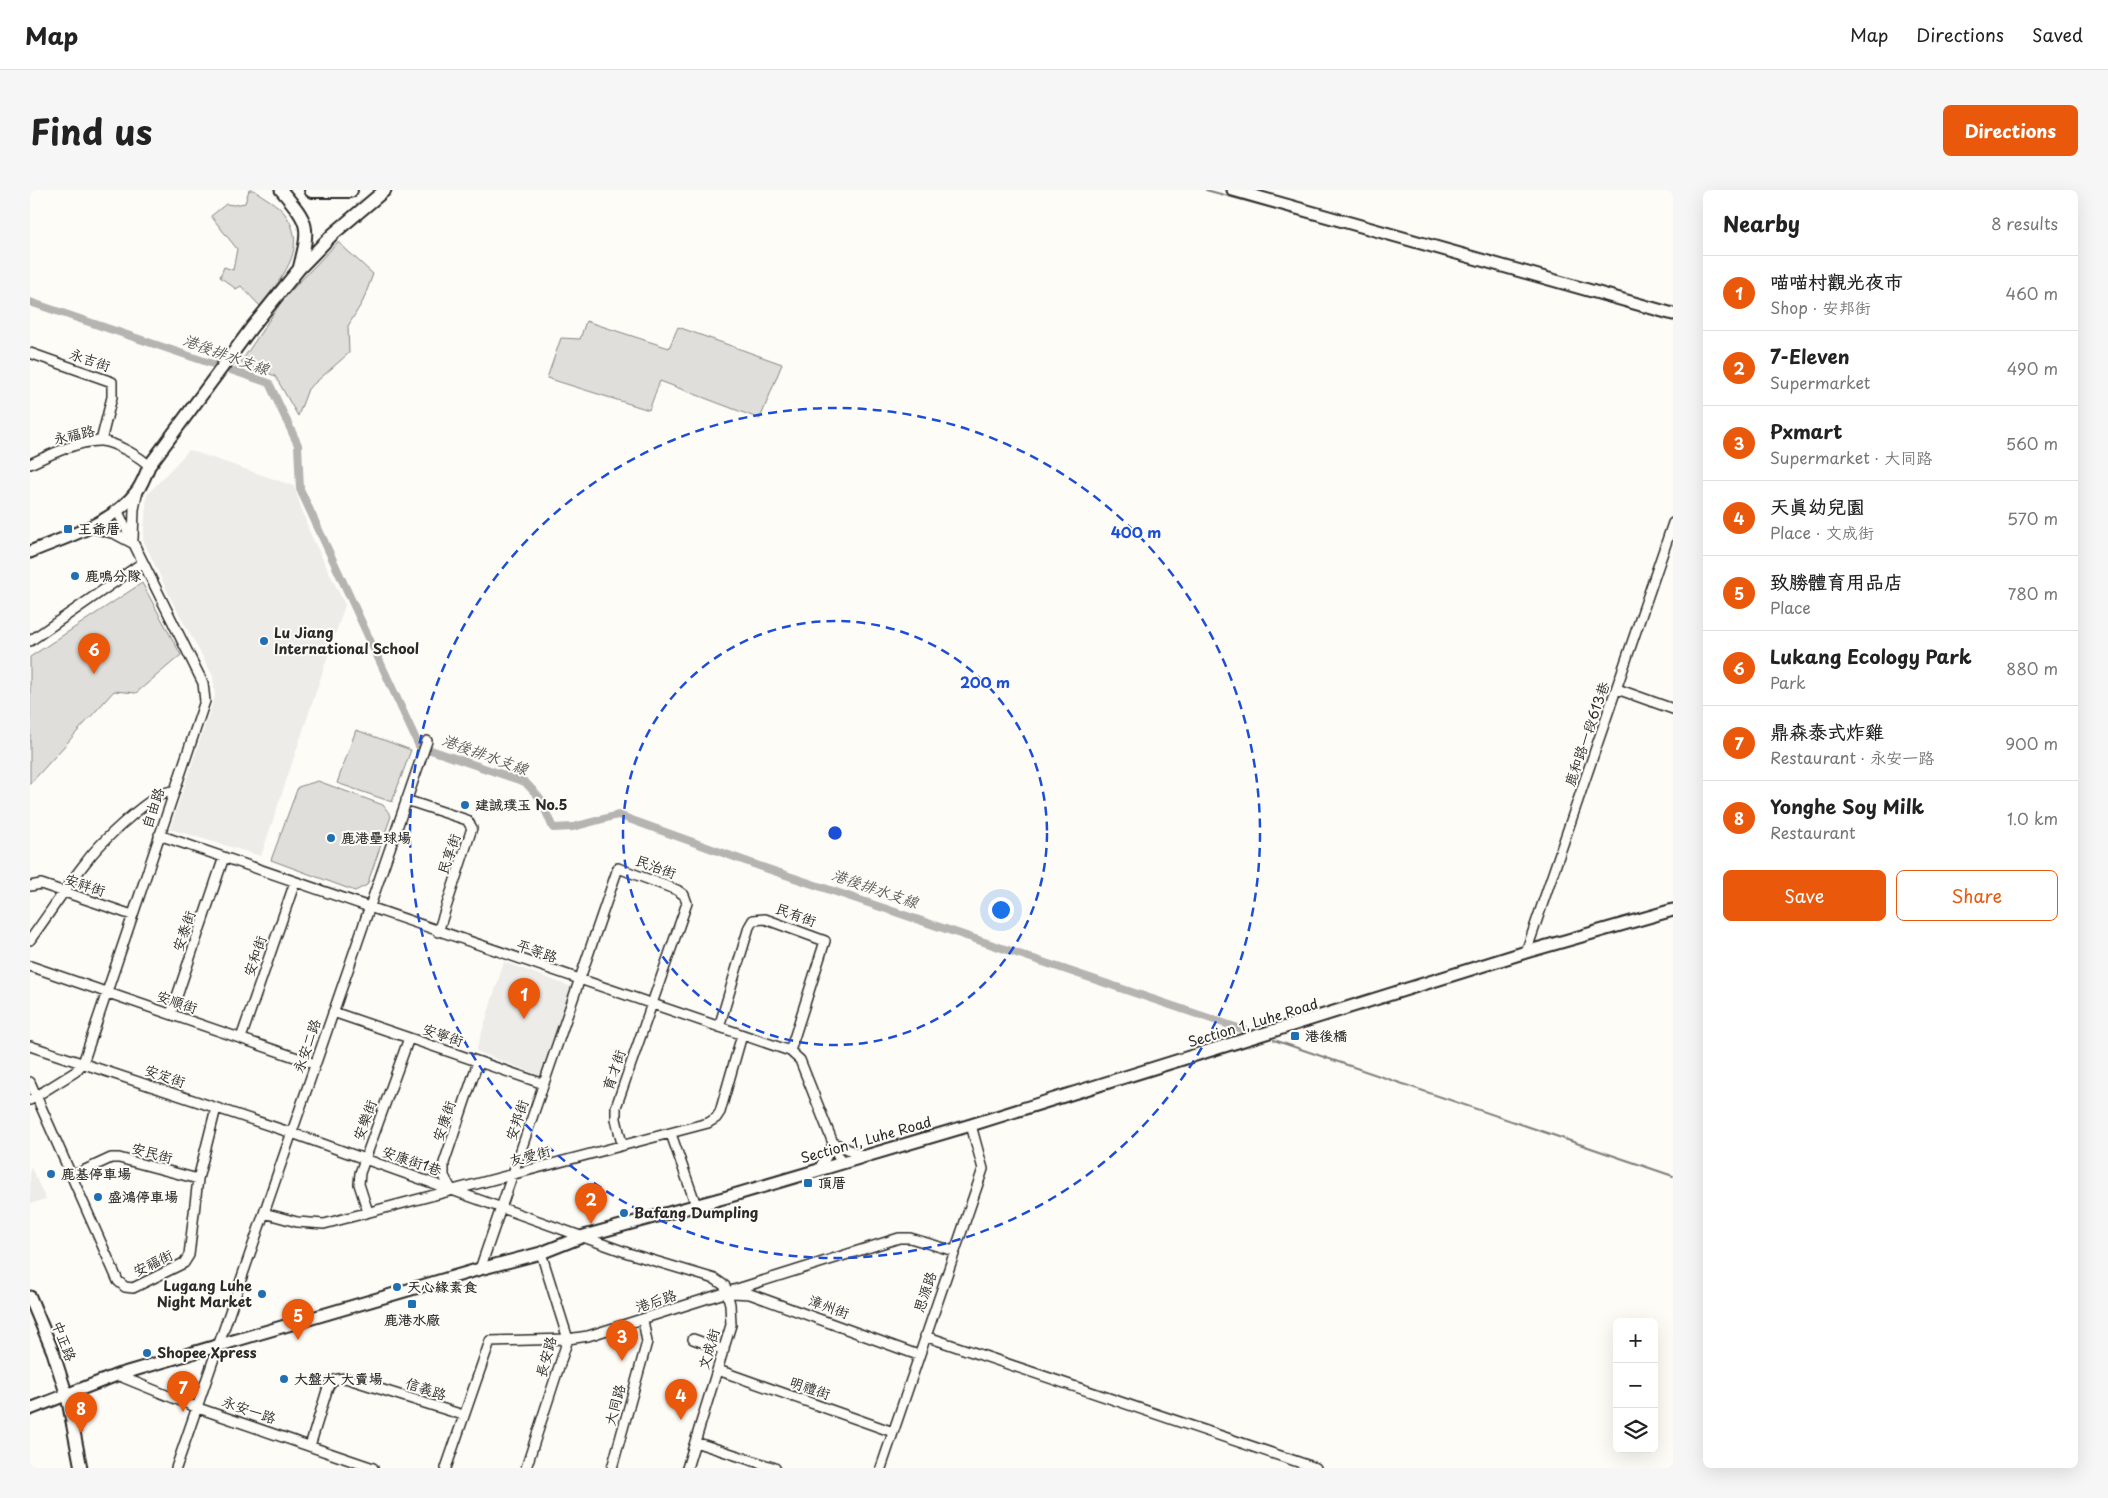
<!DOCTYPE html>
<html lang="en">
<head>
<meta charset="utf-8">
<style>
  body { margin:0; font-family:"Playpen Sans","LXGW WenKai TC",sans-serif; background:#f6f6f6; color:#222 }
  .controls { position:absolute; right:15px; bottom:15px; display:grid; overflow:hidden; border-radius:8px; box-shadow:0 5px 20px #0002 }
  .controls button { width:45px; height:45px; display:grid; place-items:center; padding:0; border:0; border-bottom:1px solid #e0e0e0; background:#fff; color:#222; font:25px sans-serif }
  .you { position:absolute; left:970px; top:719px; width:18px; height:18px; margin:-12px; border:4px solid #fff; border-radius:50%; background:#1a73e8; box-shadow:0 0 0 8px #1a73e833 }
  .badge { display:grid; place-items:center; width:32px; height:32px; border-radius:50%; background:#ea580c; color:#fff; font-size:16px; font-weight:700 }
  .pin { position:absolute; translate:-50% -41px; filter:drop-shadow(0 1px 2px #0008) }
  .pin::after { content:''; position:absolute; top:26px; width:18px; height:15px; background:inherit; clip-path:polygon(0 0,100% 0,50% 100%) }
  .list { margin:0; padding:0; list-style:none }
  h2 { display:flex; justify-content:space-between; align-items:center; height:65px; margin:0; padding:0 20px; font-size:21px }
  h2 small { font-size:16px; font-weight:400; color:#767676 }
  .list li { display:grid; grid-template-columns:32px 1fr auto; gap:15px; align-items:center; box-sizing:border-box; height:75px; padding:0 20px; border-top:1px solid #e0e0e0 }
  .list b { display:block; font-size:19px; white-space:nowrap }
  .list p { margin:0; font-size:16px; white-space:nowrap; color:#767676 }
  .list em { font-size:16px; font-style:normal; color:#767676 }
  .actions { display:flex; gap:10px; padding:15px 20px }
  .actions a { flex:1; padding:11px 0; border:1px solid #ea580c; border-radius:8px; text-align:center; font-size:18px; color:#ea580c }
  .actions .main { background:#ea580c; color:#fff }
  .icon { flex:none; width:28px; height:28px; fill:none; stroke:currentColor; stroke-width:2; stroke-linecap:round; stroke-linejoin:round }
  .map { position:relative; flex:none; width:1643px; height:1278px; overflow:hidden; border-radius:8px }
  header { display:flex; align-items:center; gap:30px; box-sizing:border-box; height:70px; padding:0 25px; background:#fff; border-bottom:1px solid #e0e0e0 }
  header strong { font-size:24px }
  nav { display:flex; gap:28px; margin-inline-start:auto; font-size:18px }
  .intro { display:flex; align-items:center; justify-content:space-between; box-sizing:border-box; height:120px; padding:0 30px }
  h1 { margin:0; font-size:35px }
  .button { padding:12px 22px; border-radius:8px; background:#ea580c; color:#fff; font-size:18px; font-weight:700 }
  main { display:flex; gap:30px; padding:0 30px }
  aside { flex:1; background:#fff; border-radius:8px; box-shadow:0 5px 20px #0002 }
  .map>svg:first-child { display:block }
  .built { fill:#edece8 }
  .green { fill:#dfdeda; stroke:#858482 }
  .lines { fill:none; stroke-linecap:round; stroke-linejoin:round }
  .stream { stroke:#7e7d7b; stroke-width:2 }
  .canal { stroke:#b5b4b1; stroke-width:8 }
  .street-casing { stroke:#2b2b2b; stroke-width:12 }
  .secondary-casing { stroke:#2b2b2b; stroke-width:15 }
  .primary-casing { stroke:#2b2b2b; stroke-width:18 }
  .street { stroke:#fdfcf7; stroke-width:9 }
  .secondary { stroke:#fdfcf7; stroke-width:11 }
  .primary { stroke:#fdfcf7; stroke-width:14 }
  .ring { fill:none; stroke:#1d4ed8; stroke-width:2.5; stroke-dasharray:9 6 }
  .poi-dot { fill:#1f6fb2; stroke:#fdfcf7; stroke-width:2 }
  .labels { text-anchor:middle; stroke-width:4; stroke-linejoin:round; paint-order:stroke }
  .street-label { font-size:14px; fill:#2b2b2b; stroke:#fdfcf7 }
  .poi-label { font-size:14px; font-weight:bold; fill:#2b2b2b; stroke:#fdfcf7; text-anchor:start }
  .water-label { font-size:15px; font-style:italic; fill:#5b5b5a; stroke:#fdfcf7 }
  .centre { fill:#1d4ed8; stroke:#fdfcf7; stroke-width:2.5 }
  .ring-label { font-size:15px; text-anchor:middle; font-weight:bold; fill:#1d4ed8; stroke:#fdfcf7; stroke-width:4; stroke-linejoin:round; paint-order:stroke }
</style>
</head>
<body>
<header>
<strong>Map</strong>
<nav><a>Map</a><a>Directions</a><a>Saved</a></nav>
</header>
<div class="intro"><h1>Find us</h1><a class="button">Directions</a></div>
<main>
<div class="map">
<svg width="1643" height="1278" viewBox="0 0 1643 1278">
  <rect width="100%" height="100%" fill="#fdfcf7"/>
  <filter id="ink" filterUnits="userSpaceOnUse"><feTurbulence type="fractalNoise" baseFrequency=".02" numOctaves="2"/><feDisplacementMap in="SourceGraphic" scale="10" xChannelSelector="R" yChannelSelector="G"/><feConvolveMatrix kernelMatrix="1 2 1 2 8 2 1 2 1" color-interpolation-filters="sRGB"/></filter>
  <g filter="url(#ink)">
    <!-- built -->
    <path class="built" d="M159,260l105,36 15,45 36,74 -84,251 -91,-27 45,-133 -2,-20 -42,-77 -28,-59 4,-45z
      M474,772l68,25 -31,89 -65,-25z
      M0,976l16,33 -16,5z"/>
    <!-- green -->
    <path class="green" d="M219,0h5c9,7 24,14 31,24 25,35 -5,65 -25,92l-19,-20 -5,3 -16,-12 4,-10 9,3 4,-21 -26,-33 15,-12 8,1 11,-2z
      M308,52l35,32 -10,27 -15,25 1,27 -41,36 -10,27 -23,-40 -34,-14 43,-64z
      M556,131l83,27 9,-21 104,37 -22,55 -100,-38 -11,29 -102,-32 14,-40 19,1z
      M112,393l39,72 -45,38 -22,-2 -84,93v-127z
      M326,540l55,20 -19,52 -55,-19z
      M288,591l65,24 8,11 -24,69 -12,6 -84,-31 27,-73z"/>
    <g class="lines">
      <!-- stream -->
      <path class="stream" d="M1176,0l195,53
        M1624,124l19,6
        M1244,850l399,136"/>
      <!-- canal -->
      <path class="canal" d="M0,112l239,81 29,62 2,44 119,257 106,36 15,16 13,30 20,-1 45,-12 144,52 485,164"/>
      <!-- street casing -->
      <g class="street-casing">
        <path id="street" d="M0,163l82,29v15l-11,44
          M0,274c19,-9 50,-24 71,-23 13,1 40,16 48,25
          M59,337l26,7 19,10
          M103,349l1,-30 4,-19
          M0,451l112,-78
          M1587,499l56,20
          M376,610l61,20 5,8 -34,104
          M129,645l631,216 10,9 41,103
          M0,696l11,-2 91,31
          M0,750c19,-26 36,-53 56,-78 13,-18 67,-71 87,-71
          M1496,762l147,-429
          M0,776l285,98
          M303,822l211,72
          M141,824l53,-157
          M689,837l30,-100 4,-7 12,-1 60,22 -35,110
          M211,848l54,-156
          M0,856l262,87 336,120 87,26 10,7 5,18 1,21 -44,143
          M0,892l88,199 7,6 8,1 51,-25 5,-8 9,-76 18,-71
          M0,910l45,-28 8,-9 122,-362 -2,-18 -86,-173
          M641,944l25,71
          M789,979l15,-26 29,13
          M42,986l39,-18h8l79,21
          M421,999l-7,-13v-13l34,-101
          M338,1022l-9,-28 1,-11 49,-135
          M234,1023l33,9 27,2 384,-101 8,-5 4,-6 22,-77
          M450,1079l138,-401 59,22 7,5 3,8 -71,204v12l6,25
          M703,1103l17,1 168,61
          M895,1146l391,132
          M663,1149l31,11
          M688,1180l175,62
          M87,1185l81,33 175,60
          M665,1252l80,26
          M280,1256l18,-59c4,-8 8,-8 17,-9l118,37
          M146,1278l251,-727
          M416,1278l44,-127 78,-2 20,-3 311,-98h11l44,13
          M496,1278l42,-129 -27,-86
          M582,1278l35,-126 -4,-22
          M851,1278l102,-299 -12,-44"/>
      </g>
      <!-- secondary casing -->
      <g class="secondary-casing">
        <path id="secondary" d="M251,0c29,34 29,36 18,79
          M1203,0l440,124
          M0,362c35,-15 83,-28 107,-61 5,-7 9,-17 12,-25l103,-139 47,-58 34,-35 52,-44
          M0,1107l23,55 14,44 14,72
          M0,1219l87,-34 363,-106 61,-16 43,-17 143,-39 244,-72 555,-173 147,-42"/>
      </g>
      <!-- primary casing -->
      <g class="primary-casing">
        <path id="primary" d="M282,0h38"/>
      </g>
      <!-- street -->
      <use href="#street" class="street"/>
      <!-- secondary -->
      <use href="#secondary" class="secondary"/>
      <!-- primary -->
      <use href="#primary" class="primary"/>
    </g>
  </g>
  <!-- distance rings -->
  <g class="ring">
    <circle cx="805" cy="643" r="212"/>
    <circle cx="805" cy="643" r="425"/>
  </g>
  <!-- markers -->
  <g class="poi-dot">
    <rect x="33" y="334" width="10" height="10" rx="2.5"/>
    <circle cx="45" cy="386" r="5"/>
    <circle cx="234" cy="451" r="5"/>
    <circle cx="435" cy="615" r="5"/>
    <circle cx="301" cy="648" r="5"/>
    <rect x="1260" y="841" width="10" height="10" rx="2.5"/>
    <circle cx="21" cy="984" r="5"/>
    <rect x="773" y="988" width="10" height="10" rx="2.5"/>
    <circle cx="68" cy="1007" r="5"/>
    <circle cx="594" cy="1023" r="5"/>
    <circle cx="367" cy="1097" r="5"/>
    <circle cx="232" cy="1104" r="5"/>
    <rect x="377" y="1109" width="10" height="10" rx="2.5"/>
    <circle cx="117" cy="1163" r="5"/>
    <circle cx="254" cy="1189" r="5"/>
  </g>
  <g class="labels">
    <!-- street labels -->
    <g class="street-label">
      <text transform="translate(60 170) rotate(19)" y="5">永吉街</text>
      <text transform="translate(44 245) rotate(-13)" y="5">永福路</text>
      <text transform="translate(1557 544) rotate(-71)" y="5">鹿和路一段613巷</text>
      <text transform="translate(123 618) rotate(-72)" y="5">自由路</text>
      <text transform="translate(419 664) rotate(-71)" y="5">民享街</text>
      <text transform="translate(626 677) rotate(20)" y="5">民治街</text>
      <text transform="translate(55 695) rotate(18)" y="5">安祥街</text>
      <text transform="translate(766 725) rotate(20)" y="5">民有街</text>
      <text transform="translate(154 741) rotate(-71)" y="5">安泰街</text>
      <text transform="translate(507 761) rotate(19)" y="5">平等路</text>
      <text transform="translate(225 766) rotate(-71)" y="5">安和街</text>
      <text transform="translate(147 812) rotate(19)" y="5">安順街</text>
      <text transform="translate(1223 833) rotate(-17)" y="5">Section 1, Luhe Road</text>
      <text transform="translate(413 845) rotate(19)" y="5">安寧街</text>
      <text transform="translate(277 856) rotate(-71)" y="5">永安二路</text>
      <text transform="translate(584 880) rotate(-71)" y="5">育才街</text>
      <text transform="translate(135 886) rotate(19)" y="5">安定街</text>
      <text transform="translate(335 930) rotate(-70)" y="5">安樂街</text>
      <text transform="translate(487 930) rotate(-71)" y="5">安邦街</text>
      <text transform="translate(414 931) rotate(-71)" y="5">安康街</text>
      <text transform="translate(836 950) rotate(-16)" y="5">Section 1, Luhe Road</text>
      <text transform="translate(122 963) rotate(15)" y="5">安民街</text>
      <text transform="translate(500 966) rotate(-15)" y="5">友愛街</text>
      <text transform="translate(382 971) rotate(19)" y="5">安康街1巷</text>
      <text transform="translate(123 1073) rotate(-26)" y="5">安福街</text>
      <text transform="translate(895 1102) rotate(-71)" y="5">思源路</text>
      <text transform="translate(626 1111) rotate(-18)" y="5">港后路</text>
      <text transform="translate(799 1117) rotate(20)" y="5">漳州街</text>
      <text transform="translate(34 1151) rotate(69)" y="5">中正路</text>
      <text transform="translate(679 1159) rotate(-74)" y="5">文成街</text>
      <text transform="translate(516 1167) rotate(-75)" y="5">長安路</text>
      <text transform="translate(780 1198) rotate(19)" y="5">明禮街</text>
      <text transform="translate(396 1199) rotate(18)" y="5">信義路</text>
      <text transform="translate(585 1215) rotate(-75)" y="5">大同路</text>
      <text transform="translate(219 1220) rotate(19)" y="5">永安一路</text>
    </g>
    <!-- poi labels -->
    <g class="poi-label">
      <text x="48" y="344">王爺厝</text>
      <text x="55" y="391">鹿鳴分隊</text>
      <text x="244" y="448">Lu Jiang<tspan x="244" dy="16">International School</tspan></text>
      <text x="445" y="620">建誠璞玉 No.5</text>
      <text x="311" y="653">鹿港壘球場</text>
      <text x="1275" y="851">港後橋</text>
      <text x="31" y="989">鹿基停車場</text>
      <text x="788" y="998">頂厝</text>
      <text x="78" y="1012">盛鴻停車場</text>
      <text x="604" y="1028">Bafang Dumpling</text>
      <text x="222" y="1101" text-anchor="end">Lugang Luhe<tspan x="222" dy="16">Night Market</tspan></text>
      <text x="377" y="1102">天心緣素食</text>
      <text x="382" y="1135" text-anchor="middle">鹿港水廠</text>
      <text x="127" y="1168">Shopee Xpress</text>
      <text x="264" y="1194">大盤大 大賣場</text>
    </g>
    <!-- water labels -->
    <g class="water-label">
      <text transform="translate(196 165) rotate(20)" y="5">港後排水支線</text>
      <text transform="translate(455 565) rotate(20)" y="5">港後排水支線</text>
      <text transform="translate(845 699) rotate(19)" y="5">港後排水支線</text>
    </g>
  </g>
  <circle cx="805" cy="643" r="8" class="centre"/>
  <g class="ring-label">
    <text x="1106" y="348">400 m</text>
    <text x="955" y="498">200 m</text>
  </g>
</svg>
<div class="controls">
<button>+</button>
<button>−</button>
<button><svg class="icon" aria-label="layers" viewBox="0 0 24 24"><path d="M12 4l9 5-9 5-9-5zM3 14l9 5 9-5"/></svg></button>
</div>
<div class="you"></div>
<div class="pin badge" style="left:494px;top:829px">1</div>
<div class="pin badge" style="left:561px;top:1034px">2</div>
<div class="pin badge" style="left:592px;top:1171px">3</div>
<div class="pin badge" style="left:651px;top:1230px">4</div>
<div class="pin badge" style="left:268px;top:1150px">5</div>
<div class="pin badge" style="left:64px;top:484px">6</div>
<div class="pin badge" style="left:153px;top:1222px">7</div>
<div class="pin badge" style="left:51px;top:1243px">8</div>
</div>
<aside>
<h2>Nearby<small>8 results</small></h2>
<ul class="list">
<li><span class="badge">1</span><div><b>喵喵村觀光夜市</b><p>Shop · 安邦街</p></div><em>460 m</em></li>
<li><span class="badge">2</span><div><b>7-Eleven</b><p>Supermarket</p></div><em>490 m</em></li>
<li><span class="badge">3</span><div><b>Pxmart</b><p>Supermarket · 大同路</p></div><em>560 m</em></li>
<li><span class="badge">4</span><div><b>天真幼兒園</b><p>Place · 文成街</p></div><em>570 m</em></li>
<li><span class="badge">5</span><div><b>致勝體育用品店</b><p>Place</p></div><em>780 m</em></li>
<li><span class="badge">6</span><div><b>Lukang Ecology Park</b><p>Park</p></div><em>880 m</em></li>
<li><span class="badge">7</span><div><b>鼎森泰式炸雞</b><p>Restaurant · 永安一路</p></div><em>900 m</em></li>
<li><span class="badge">8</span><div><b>Yonghe Soy Milk</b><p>Restaurant</p></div><em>1.0 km</em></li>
</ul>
<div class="actions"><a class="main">Save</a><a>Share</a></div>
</aside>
</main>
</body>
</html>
